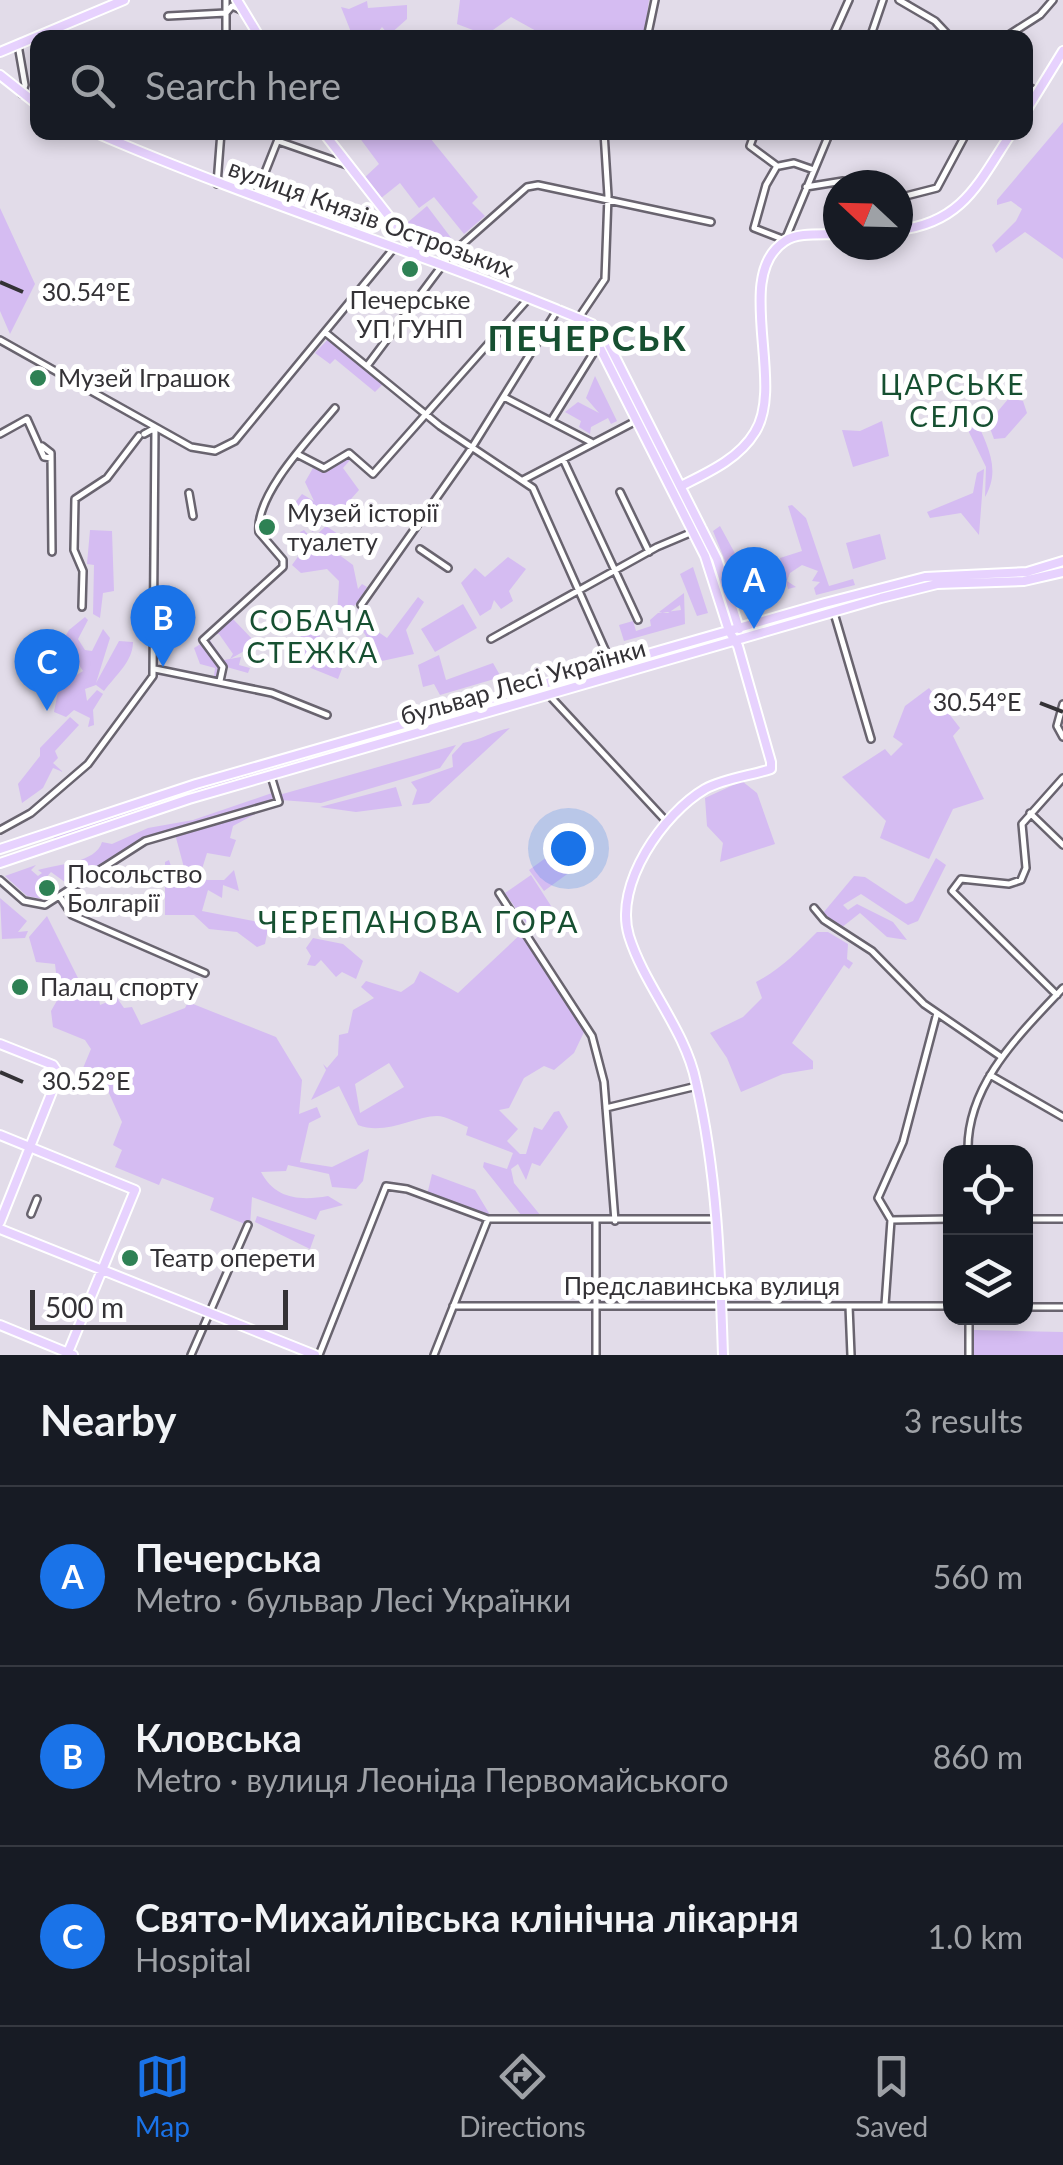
<!DOCTYPE html>
<html lang="en">
<head>
<meta charset="utf-8">
<style>
  body { margin:0; font-family:Lato,sans-serif; background:#20242c; color:#f1f3f6 }
  .controls { position:absolute; right:30px; bottom:30px; display:grid; overflow:hidden; border-radius:20px; box-shadow:0 5px 15px #0003 }
  .controls button { width:90px; height:90px; display:grid; place-items:center; padding:0; border:0; border-bottom:2px solid #363941; background:#171b24; color:#f1f3f6; font:50px sans-serif }
  .compass { position:absolute; left:823px; top:170px; width:90px; height:90px; border-radius:50%; background:#171b24; box-shadow:0 5px 15px #0003; rotate:292deg }
  .scale { position:absolute; left:30px; bottom:25px; width:258px; box-sizing:border-box; padding-left:10px; border:5px solid #343236; border-top:0; font-size:28px; line-height:35px; white-space:nowrap; color:#343236; -webkit-text-stroke:8px #fff; paint-order:stroke }
  .you { position:absolute; left:568px; top:848px; width:35px; height:35px; margin:-25px; border:8px solid #fff; border-radius:50%; background:#1a73e8; box-shadow:0 0 0 15px #1a73e833 }
  .badge { display:grid; place-items:center; width:65px; height:65px; border-radius:50%; background:#1a73e8; color:#fff; font-size:32px; font-weight:700 }
  .pin { position:absolute; translate:-50% -82px; filter:drop-shadow(0 2px 5px #0008) }
  .pin::after { content:''; position:absolute; top:52px; width:35px; height:30px; background:inherit; clip-path:polygon(0 0,100% 0,50% 100%) }
  .list { margin:0; padding:0; list-style:none }
  h2 { display:flex; justify-content:space-between; align-items:center; height:130px; margin:0; padding:0 40px; font-size:42px }
  h2 small { font-size:32px; font-weight:400; color:#9ea1a6 }
  .list li { display:grid; grid-template-columns:65px 1fr auto; gap:30px; align-items:center; box-sizing:border-box; height:180px; padding:0 40px; border-top:2px solid #363941 }
  .list b { display:block; font-size:38px; white-space:nowrap }
  .list p { margin:0; font-size:32px; white-space:nowrap; color:#9ea1a6 }
  .list em { font-size:32px; font-style:normal; color:#9ea1a6 }
  .icon { flex:none; width:55px; height:55px; fill:none; stroke:currentColor; stroke-width:2; stroke-linecap:round; stroke-linejoin:round }
  .map { position:relative; flex:none; width:1063px; height:1355px; overflow:hidden }
  .search { position:absolute; background:#171b24; box-shadow:0 5px 15px #0003; left:30px; right:30px; top:30px; height:110px; display:flex; align-items:center; gap:25px; box-sizing:border-box; padding:0 35px; border-radius:20px; color:#9ea1a6; font-size:38px }
  .sheet { height:670px; background:#171b24 }
  nav { display:flex; justify-content:space-around; align-items:center; box-sizing:border-box; height:140px; border-top:2px solid #363941; background:#171b24; font-size:28px; color:#9ea1a6 }
  nav a { display:grid; justify-items:center; gap:5px }
  nav .on { color:#1a73e8 }
  .map>svg:first-child { display:block }
  .green { fill:#d5bcf2; fill-rule:evenodd }
  .lines { fill:none; stroke-linecap:round; stroke-linejoin:round }
  .minor-casing { stroke:#69646f; stroke-width:10 }
  .major-casing { stroke:#fff; stroke-width:12 }
  .minor { stroke:#fff; stroke-width:5 }
  .major { stroke:#e7d2fe; stroke-width:8 }
  .ticks { fill:none; stroke:#343236; stroke-width:4 }
  .poi-dot { fill:#2e8154; stroke:#fff; stroke-width:4 }
  .labels { text-anchor:middle; stroke-width:10; stroke-linejoin:round; paint-order:stroke }
  .street-label { font-size:25px; fill:#343236; stroke:#fff }
  .poi-label { font-size:25px; fill:#343236; stroke:#fff; text-anchor:start }
  .neighbourhood-label { font-size:28px; letter-spacing:2.5px; fill:#165031; stroke:#fff }
  .quarter-label { font-size:30px; letter-spacing:2.5px; fill:#165031; stroke:#fff }
  .district-label { font-size:35px; font-weight:bold; letter-spacing:2.5px; fill:#165031; stroke:#fff }
  .ticks-label { font-size:25px; text-anchor:middle; fill:#343236; stroke:#fff; stroke-width:10; stroke-linejoin:round; paint-order:stroke }
</style>
</head>
<body>
<div class="map">
<svg width="1063" height="1355" viewBox="0 0 1063 1355">
  <rect width="100%" height="100%" fill="#e2dce9"/>
  <!-- green -->
  <path class="green" d="M460,0h189l-4,31 -5,6h-93l-36,-20 -25,18 -29,-11z
    M367,1l1,7 39,-3v14l-18,16 -7,-8 -8,10h-21l-12,-30 8,2z
    M1063,122v137l-38,-27 -29,21 -4,-8 24,-24 6,-12 -11,-8 -14,4v-5z
    M356,133h70l52,64 -6,6 13,13 -21,18 -30,-37 -15,11 -19,-25 -20,16 -16,-21 15,-14z
    M427,206l28,37 -11,9 -30,-9 -13,-15z
    M0,208l35,76 -25,50 -10,-23z
    M329,338l54,46 -8,8 -40,-33 -5,5 -15,-11z
    M595,376l22,45 -6,3 -3,-6 -17,9 -1,7 -11,-7 2,-6 -16,-9 13,-10 21,11 -13,-15z
    M1009,398l14,3 4,12 -22,25 -11,1 -6,-16z
    M974,415c12,29 28,53 11,82l1,-30 -22,-45z
    M882,421l7,35 -36,11 -11,-37 18,1z
    M346,456l5,3 -8,9 16,22 -31,35 -11,-9 4,12 -9,4 -6,-15 9,2 -21,-15 8,-10 12,7 -9,-19 8,-14 14,4z
    M984,469l-5,66 -18,-22 -31,5 -3,-6 46,-19 4,-20z
    M792,505l14,13 23,68 24,-7 2,6 -39,10 -2,-7 6,-6 -8,-1 6,-10 -16,-6 -12,8 -3,8 9,6 -8,2 -8,-31 22,-7 -14,-45z
    M326,526l15,10 -3,18 15,11 5,24 4,-5 5,3 -10,17 -20,10 2,-33 -12,-12 -26,4 -9,-8 15,-21 -7,-12 4,-2 8,9z
    M720,526l23,42 18,-4 11,31 -16,5 -2,-5h-15l-26,-64z
    M90,530l22,1 2,60 -11,2 -3,25 -7,-4 1,-49 -7,-1z
    M880,534l6,25 -33,10 -7,-26z
    M508,557l18,12 -17,22 4,10 -12,8 -7,-9 -3,9 -11,7 -19,-33 14,-15 10,9z
    M693,567l15,46 -11,3 -17,-42z
    M684,593l1,31 -61,17 -5,-16 14,-4 3,10 15,-5 -1,-6 8,-7 23,-3 -1,-5 -12,8 -9,-1z
    M418,597l6,5 -18,28 8,24 -32,7 -25,-39 1,-14h4l-4,10 29,20z
    M463,604l14,24 -42,24 -14,-23z
    M85,617l3,3 -10,19 7,11 7,1 11,-22 7,9 -14,45 23,-42 14,1c0,19 -17,33 -29,49l-8,-6 -11,4 2,12 10,-11 6,4 -10,16 1,15 -6,2 2,-9 -16,-8 -8,7 -12,-5 5,-26 24,-15 -10,-15h-16l-1,-4 13,-22z
    M232,618l25,26 -27,15 3,-5 -14,-20 -8,1z
    M320,628l-1,21 26,12 -7,18 -42,-17 6,-32z
    M724,636l1,4 -169,50 -1,-7z
    M209,639l15,21 17,-3 -2,8 11,3 -2,5 -25,-7 -3,11 -6,-1 1,-8 -15,-4 -6,-16z
    M439,655l7,25 47,-17 8,14 -61,18 -6,-11 -11,3 -5,-22z
    M929,688l31,40 -7,8 31,63 -31,10 -24,50 -49,-21 6,-17 -44,-44 43,-28 6,7 12,-12 -10,-7 12,-31z
    M538,689l1,6 -216,63 -2,-6z
    M70,717l9,8 -24,26 3,7 -5,5 10,9 -10,-4 -10,20 -21,15 -4,-19 22,-28v-8z
    M510,728l-81,75 -17,2 5,-15 -6,-8 42,-15 -1,-12 11,-12c19,-3 29,-12 47,-15z
    M456,745l-16,23 -119,35 -40,-3 -2,-5z
    M307,756l2,5 -254,79 -3,-5 94,-33z
    M742,781l15,12 18,51 -55,18 3,-19 -16,-17 -2,-28z
    M396,787l6,19 -46,6 -36,-5z
    M272,793l3,9 -129,35 -77,48 -18,-13 -14,16 5,11 -15,-3 -22,-20 31,-11 -5,5 7,6 4,-3 -4,-3c20,-6 58,-7 64,-28l10,2 36,-16 45,-8z
    M270,806l-37,20 -3,12 6,2 -6,17 -23,-4 -5,16 -10,1 12,10h20l10,-10 5,21 -16,-6 -1,13 -14,-8 -6,21 67,13 -4,20 -8,3 -20,-15 -28,-3 -15,-14h-29v-53l4,-2 6,18 11,-3 -11,-41z
    M554,852l10,11 11,-5 6,6 -37,27 -15,-21z
    M936,858l10,7 -28,56 -10,4 -47,-31 -18,11 5,5 9,-6 36,18 14,18 -20,-3 -27,-24 -19,15 -18,-15 31,-37 11,1 41,27 7,-3z
    M531,875l22,34 -25,17 -23,-33z
    M0,898l27,23 -9,11 10,-1 -3,7 -23,1z
    M47,916l36,72 16,11 1,6 17,-7 7,10 8,-1 9,18 44,-17 3,-6 88,35 26,43 -3,34 18,-7 4,10 -12,6 -9,39 32,5 37,-18 -6,32 -7,8 -24,-2 -3,-13 -41,-9 -2,6 -25,1c14,27 39,29 67,24l15,9 -23,6 -4,9 -64,-23 -2,29 -40,-16 4,-12 -52,-20 -3,7 -44,-18 7,-17 -9,-5 9,-23 -14,-31 -30,-11 13,-31 -6,-9 -32,-13 -2,-16 8,-14 -4,-33 -19,-2 -7,-25z
    M524,931l60,101 -10,21 -20,17 -10,-4 -20,12 -15,30 -10,2 19,19 -11,12 13,13h6l8,-27 8,3 12,-18 5,-1 9,16 -28,39 -8,-3 -6,17 -8,-16 -7,5 3,14 27,33h-19l-39,-49 1,-5 23,7 6,-16 -47,-18 2,-8c-8,-3 -22,-11 -31,-11 -23,0 -52,20 -79,9l-19,-39 -28,14 15,-30 -3,-6 4,4 11,-13 1,-20 9,-2 5,-23 21,-12 -13,-11 5,-6 35,11 13,-9 6,-12 38,22zM389,1063l15,24 -44,26 -5,-29z
    M817,932h11l20,12 -1,15 6,4 -4,6 -5,-4 -52,78 21,18v8l-30,5 -42,18 -14,-34 -17,-25 33,-16 19,-19 -6,-16c24,-12 42,-31 61,-50z
    M313,938l30,6 20,17 -7,18 -14,-7 -6,5 -15,-17 -6,6 -8,-1 4,-9 -5,-8z
    M432,1174l43,16 17,28 -65,-23z
    M257,1216l58,19 -5,14 -55,-27z
    M974,1330l89,2v23h-89z"/>
  <g class="lines">
    <!-- minor casing -->
    <g class="minor-casing">
      <path id="minor" d="M899,0l36,21 16,17
        M168,16l58,-3 6,-7 9,4
        M226,38v-38
        M647,38l8,-38
        M832,38l17,-38
        M870,38l13,-38
        M1004,38l36,-23 13,-15
        M18,45l7,40 -3,9
        M1026,85l11,7
        M755,132l-5,14 27,20 -11,19 -12,43 31,12 45,-108
        M278,141l69,24
        M779,166l15,-3 20,7
        M217,184l4,-52
        M806,187l37,-6 11,4
        M256,195l25,-63
        M898,198l39,-10 30,-56
        M578,319l27,-40 3,-83 -4,-64
        M326,333l114,93 93,62 78,175
        M0,340l191,107 24,4 20,-10 159,-193
        M367,366l83,-111 77,-68 11,-2 173,37
        M504,397l87,45
        M553,418l46,-74
        M0,434l27,-15 17,38 7,1
        M144,434l11,-6
        M42,446l9,7 1,99
        M297,454l27,14 25,-15 24,21 155,-175
        M563,459l75,161
        M523,480l113,-59
        M620,492l29,60
        M189,493l4,23
        M420,549l28,19
        M361,605l110,-156 87,-140
        M82,607l1,-36 -9,-21 1,-51 32,-21 32,-42
        M834,613l37,126
        M491,639l166,-92 45,-19
        M155,669l117,24 55,22
        M220,681l3,-14 -20,-27 80,-73v-7l-24,-28c-4,-38 52,-95 76,-124
        M548,694l117,126
        M1063,704l-6,22 6,11
        M1030,813l33,32
        M0,830l31,-17 57,-49 65,-88 2,-248
        M0,880l24,21 21,4 100,-64 134,-39 -8,-26
        M499,893l93,143 12,46 11,139
        M60,897l12,18 133,58
        M814,908l10,12 48,31 52,53 76,52
        M1057,995l-105,-104 9,-12 48,5 12,-4 5,-12 -4,-44 41,-46
        M990,1075l73,42
        M606,1108l91,-22
        M968,1152c-2,-67 52,-118 95,-164
        M31,1214l6,-15
        M1026,1219h37
        M891,1220l59,-1
        M596,1221v134
        M885,1305l6,-85 -13,-22 25,-56 34,-129
        M453,1306h497
        M849,1306l2,49
        M1026,1307h37
        M191,1355l57,-130
        M319,1355l67,-169 21,3 81,30h228
        M434,1355l54,-136
        M969,1355v-37"/>
    </g>
    <!-- major casing -->
    <g class="major-casing">
      <path id="major" d="M237,0l23,38
        M0,52l124,-52
        M0,75l38,30
        M1026,111l37,-60
        M94,132c164,71 335,123 498,192l14,15 111,220 22,70
        M323,132l93,119
        M898,230c65,-7 81,-48 114,-98
        M578,319l15,15 112,222 24,75 9,15 33,116v7c-21,7 -46,9 -66,20 -41,24 -92,95 -76,147 16,51 56,93 67,146 21,90 24,181 27,273
        M681,486c26,-13 58,-27 74,-54 31,-49 -23,-157 30,-191 13,-9 38,-6 53,-7
        M0,849l196,-65 629,-181 100,-26 102,-5 36,-11
        M0,863l189,-64 692,-201 56,-14 87,-3 39,-9
        M0,1044l53,21 6,9 -59,148
        M0,1135l135,55 -68,165
        M0,1229l315,126
        M0,1325l73,30"/>
    </g>
    <!-- minor -->
    <use href="#minor" class="minor"/>
    <!-- major -->
    <use href="#major" class="major"/>
  </g>
  <!-- ticks -->
  <path class="ticks" d="M0,282l23,10M1040,703l23,9M0,1072l23,10"/>
  <!-- markers -->
  <g class="poi-dot">
    <circle cx="410" cy="269" r="10"/>
    <circle cx="38" cy="378" r="10"/>
    <circle cx="267" cy="527" r="10"/>
    <circle cx="47" cy="888" r="10"/>
    <circle cx="20" cy="987" r="10"/>
    <circle cx="130" cy="1258" r="10"/>
  </g>
  <g class="labels">
    <!-- street labels -->
    <g class="street-label">
      <text transform="translate(371 218) rotate(20)" y="9">вулиця Князів Острозьких</text>
      <text transform="translate(523 682) rotate(-16)" y="9">бульвар Лесі Українки</text>
      <text x="702" y="1295">Предславинська вулиця</text>
    </g>
    <!-- poi labels -->
    <g class="poi-label">
      <text x="410" y="309" text-anchor="middle">Печерське<tspan x="410" dy="29">УП ГУНП</tspan></text>
      <text x="58" y="387">Музей Іграшок</text>
      <text x="287" y="522">Музей історії<tspan x="287" dy="29">туалету</tspan></text>
      <text x="67" y="883">Посольство<tspan x="67" dy="29">Болгарії</tspan></text>
      <text x="40" y="996">Палац спорту</text>
      <text x="150" y="1267">Театр оперети</text>
    </g>
    <!-- neighbourhood labels -->
    <g class="neighbourhood-label">
      <text x="953" y="395">ЦАРСЬКЕ<tspan x="953" dy="32">СЕЛО</tspan></text>
      <text x="313" y="631">СОБАЧА<tspan x="313" dy="32">СТЕЖКА</tspan></text>
    </g>
    <!-- quarter labels -->
    <g class="quarter-label">
      <text x="419" y="933">ЧЕРЕПАНОВА ГОРА</text>
    </g>
    <!-- district labels -->
    <g class="district-label">
      <text x="588" y="351">ПЕЧЕРСЬК</text>
    </g>
  </g>
  <g class="ticks-label">
    <text x="86" y="301">30.54°E</text>
    <text x="977" y="711">30.54°E</text>
    <text x="86" y="1090">30.52°E</text>
  </g>
</svg>
<div class="controls">
<button><svg class="icon" aria-label="locate" viewBox="0 0 24 24"><circle cx="12" cy="12" r="6"/><path d="M12 2v4M12 18v4M2 12h4M18 12h4"/></svg></button>
<button><svg class="icon" aria-label="layers" viewBox="0 0 24 24"><path d="M12 4l9 5-9 5-9-5zM3 14l9 5 9-5"/></svg></button>
</div>
<svg class="compass" viewBox="-18 -18 36 36"><path d="M0-13l5 13h-10z" fill="#e53935"/><path d="M0 13l5-13h-10z" fill="#9ea1a6"/></svg>
<div class="scale">500 m</div>
<div class="you"></div>
<div class="pin badge" style="left:754px;top:629px">A</div>
<div class="pin badge" style="left:163px;top:667px">B</div>
<div class="pin badge" style="left:47px;top:711px">C</div>
<div class="search"><svg class="icon" aria-label="search" viewBox="0 0 24 24"><circle cx="10" cy="10" r="6"/><path d="M15 15l6 6"/></svg>Search here</div>
</div>
<section class="sheet">
<h2>Nearby<small>3 results</small></h2>
<ul class="list">
<li><span class="badge">A</span><div><b>Печерська</b><p>Metro · бульвар Лесі Українки</p></div><em>560 m</em></li>
<li><span class="badge">B</span><div><b>Кловська</b><p>Metro · вулиця Леоніда Первомайського</p></div><em>860 m</em></li>
<li><span class="badge">C</span><div><b>Свято-Михайлівська клінічна лікарня</b><p>Hospital</p></div><em>1.0 km</em></li>
</ul>
</section>
<nav>
<a class="on"><svg class="icon" aria-label="map" viewBox="0 0 24 24"><path d="M3 6l6-2 6 2 6-2v14l-6 2-6-2-6 2zM9 4v14M15 6v14"/></svg>Map</a>
<a><svg class="icon" aria-label="directions" viewBox="0 0 24 24"><path d="M12 3l9 9-9 9-9-9zM9 14v-3h6M13 9l2 2-2 2"/></svg>Directions</a>
<a><svg class="icon" aria-label="saved" viewBox="0 0 24 24"><path d="M7 4h10v16l-5-4-5 4z"/></svg>Saved</a>
</nav>
</body>
</html>
